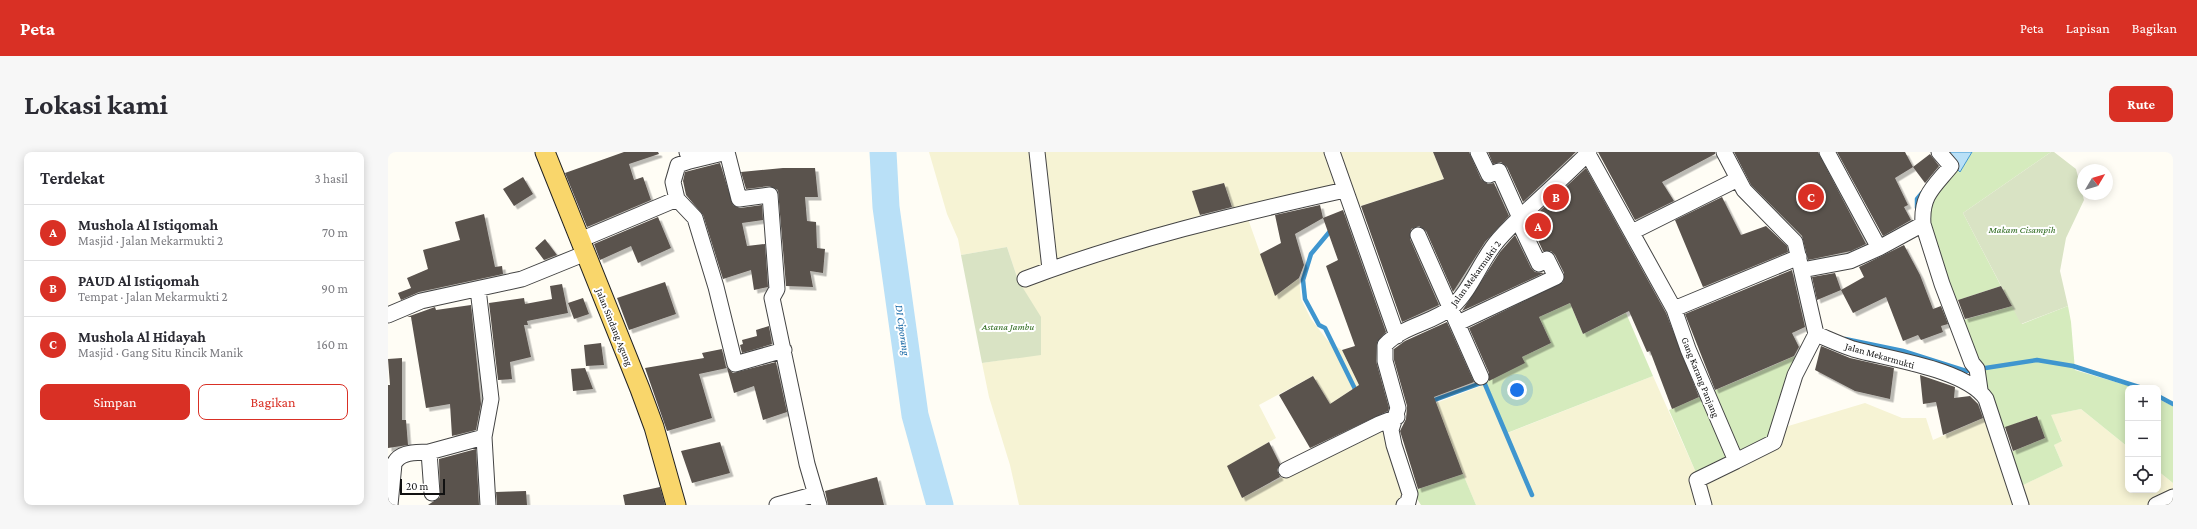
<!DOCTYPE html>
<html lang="id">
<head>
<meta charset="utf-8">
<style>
  body { margin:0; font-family:"Crimson Pro",serif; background:#f7f7f7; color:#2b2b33 }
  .controls { position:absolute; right:12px; bottom:12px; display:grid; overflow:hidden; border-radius:8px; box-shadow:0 2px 10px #0003 }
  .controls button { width:36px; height:36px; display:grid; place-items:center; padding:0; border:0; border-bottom:1px solid #e1e1e2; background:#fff; color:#2b2b33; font:20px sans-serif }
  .compass { position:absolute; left:1689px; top:12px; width:36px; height:36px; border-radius:50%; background:#fff; box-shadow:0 2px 10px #0003; rotate:52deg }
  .scale { position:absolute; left:12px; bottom:10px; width:45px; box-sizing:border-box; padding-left:4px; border:2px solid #111; border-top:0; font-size:11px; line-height:14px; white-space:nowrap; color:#111; -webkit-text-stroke:3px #fff; paint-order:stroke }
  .you { position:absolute; left:1129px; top:238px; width:14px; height:14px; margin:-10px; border:3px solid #fff; border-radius:50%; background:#1a73e8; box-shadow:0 0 0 6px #1a73e833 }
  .badge { display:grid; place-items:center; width:26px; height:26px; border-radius:50%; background:#d93025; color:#fff; font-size:13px; font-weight:700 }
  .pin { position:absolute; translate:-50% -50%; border:2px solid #fff; box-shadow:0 1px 4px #0006 }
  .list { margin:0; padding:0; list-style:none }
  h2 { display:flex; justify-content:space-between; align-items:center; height:52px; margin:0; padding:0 16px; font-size:17px }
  h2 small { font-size:13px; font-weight:400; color:#7c7c81 }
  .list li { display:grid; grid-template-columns:26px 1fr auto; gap:12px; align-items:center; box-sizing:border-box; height:56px; padding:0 16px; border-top:1px solid #e1e1e2 }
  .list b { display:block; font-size:15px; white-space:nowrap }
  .list p { margin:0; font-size:13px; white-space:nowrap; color:#7c7c81 }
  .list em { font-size:13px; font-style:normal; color:#7c7c81 }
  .actions { display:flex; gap:8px; padding:12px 16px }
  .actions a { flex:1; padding:9px 0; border:1px solid #d93025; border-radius:8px; text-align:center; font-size:14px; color:#d93025 }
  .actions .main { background:#d93025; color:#fff }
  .icon { flex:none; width:22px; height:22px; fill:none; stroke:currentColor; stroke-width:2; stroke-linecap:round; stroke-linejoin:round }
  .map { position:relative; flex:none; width:1785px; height:353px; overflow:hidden; border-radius:8px }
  header { display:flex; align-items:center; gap:24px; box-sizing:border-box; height:56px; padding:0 20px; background:#d93025; color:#fff }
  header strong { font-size:19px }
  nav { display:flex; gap:22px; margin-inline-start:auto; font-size:14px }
  .intro { display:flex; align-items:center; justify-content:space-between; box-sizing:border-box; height:96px; padding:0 24px }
  h1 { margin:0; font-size:28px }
  .button { padding:10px 18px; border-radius:8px; background:#d93025; color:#fff; font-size:14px; font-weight:700 }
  main { display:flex; gap:24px; padding:0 24px }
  aside { flex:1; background:#fff; border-radius:8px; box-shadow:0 2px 10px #0003 }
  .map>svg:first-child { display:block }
  .farmland { fill:#f6f3d4 }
  .green { fill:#d5ebbd }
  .cemetery { fill:#d9e3c4 }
  .water { fill:#b9e0f7; stroke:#3f96cf }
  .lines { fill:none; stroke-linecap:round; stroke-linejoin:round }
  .stream { stroke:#3f96cf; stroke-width:4.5 }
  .river { stroke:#b9e0f7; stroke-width:27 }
  .building { fill:#5a524d; filter:url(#shadow) }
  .minor-casing { stroke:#444; stroke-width:17 }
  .major-casing { stroke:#222; stroke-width:21 }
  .minor { stroke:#fff; stroke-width:15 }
  .major { stroke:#f9d66b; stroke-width:19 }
  .labels { text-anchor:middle; stroke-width:4; stroke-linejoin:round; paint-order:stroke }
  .park-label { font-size:10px; font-style:italic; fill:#2f6b1f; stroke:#fff }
  .street-label { font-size:10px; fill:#111; stroke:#fff }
  .water-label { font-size:11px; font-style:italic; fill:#1768a6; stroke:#fff }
</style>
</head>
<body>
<header>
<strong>Peta</strong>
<nav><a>Peta</a><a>Lapisan</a><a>Bagikan</a></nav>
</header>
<div class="intro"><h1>Lokasi kami</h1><a class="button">Rute</a></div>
<main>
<aside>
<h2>Terdekat<small>3 hasil</small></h2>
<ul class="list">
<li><span class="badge">A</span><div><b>Mushola Al Istiqomah</b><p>Masjid · Jalan Mekarmukti 2</p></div><em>70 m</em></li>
<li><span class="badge">B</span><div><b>PAUD Al Istiqomah</b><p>Tempat · Jalan Mekarmukti 2</p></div><em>90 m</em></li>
<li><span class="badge">C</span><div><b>Mushola Al Hidayah</b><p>Masjid · Gang Situ Rincik Manik</p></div><em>160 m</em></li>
</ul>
<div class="actions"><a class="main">Simpan</a><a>Bagikan</a></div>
</aside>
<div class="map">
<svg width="1785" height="353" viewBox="0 0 1785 353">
  <defs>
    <filter id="shadow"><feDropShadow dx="3.5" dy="3.5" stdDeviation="0" flood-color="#0004"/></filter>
  </defs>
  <rect width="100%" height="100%" fill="#fffdf5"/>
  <!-- farmland -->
  <path class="farmland" d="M541,0h399l11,35 -105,25 -10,-29 -31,8 9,31 -150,45 -34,13 -11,-33 -46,8 -3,-16 -11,-25z
    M946,0h99l11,27 -90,29z
    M859,64l28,79 24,-17 2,21 10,20 17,22 14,9 17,35 -29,19 -17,-28 -54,29 17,33 -48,28 14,32 151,-78 12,80 -9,5h-377l-9,-40 -21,-68 -7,-34 59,-9 -1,-37 -21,-35z
    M1265,224l44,99 88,-48 80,-24 37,15h24l7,22 53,-23 24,74 53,-25 -9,-21 8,-5 -12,-25 31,-6 47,38v43h30v-19l15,12v22h-697l-25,-59 -15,-43 48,-18 21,49z"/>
  <!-- green -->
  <path class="green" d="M1584,0h79l-88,61 38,73 -49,16 -27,-83 3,-19 28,-32 4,4z
    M1182,151l13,31 43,-21 27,63 -146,57 -21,-51 38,-19 -2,-6 29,-14 -12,-26z
    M1624,154l10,18 46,-18 3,16 4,48 61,18h-8v59l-47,-38 -30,6 11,26 -8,4 9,21 -46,22 -11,-34 39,-16 -9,-22 -37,14 -39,-109z
    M1414,201l-32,86 -73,36 -28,-65z
    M1770,247l15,7v77l-15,-12z
    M1075,322l13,31h-55l-9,-14z"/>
  <!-- cemetery -->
  <path class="cemetery" d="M1663,0h3l22,17 8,31 -18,38 -6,33 8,35 -47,18 -58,-111z
    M619,95l11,33 23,37v38l-59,8 -21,-108z"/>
  <!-- water -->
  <path class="water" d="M1553,0h31l-12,20z"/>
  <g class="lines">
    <!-- stream -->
    <path class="stream" d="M1529,56v-9l5,-6
      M943,78l-20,24 -8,26 2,19 14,26 6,3 32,65
      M1457,187l58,12 63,20 71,-11 36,6 69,22
      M1770,244l15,8
      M1041,250l55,-20 48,113"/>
    <!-- river -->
    <path class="river" d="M495,0l3,55 29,208 25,90"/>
  </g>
  <!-- building -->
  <path class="building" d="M236,0h34l1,2 -30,10 5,16 9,-3 8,23 -64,27 -22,-54z
    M1045,0h36l12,27 7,5 6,-1 15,33 -24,26 -32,50 -27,-61 -7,-5 -8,3 -1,10 29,66 -37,17 -41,-116 83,-27z
    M1100,0h88l-53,50 -16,-35 -6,-5 -8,2z
    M1210,0h117v2l-53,28 12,19 -39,19z
    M1346,0h84l48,92 -15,7 -43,9 -6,-24 -51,-51z
    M1449,0h68l8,15 -18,11 13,27 -4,2 7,13 -28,16z
    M1542,2l9,12 -14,17 -12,-16z
    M332,11l13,42 7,3 22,-3 1,15 -21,3 5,23 18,-2 3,43 -14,3 -3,-20 -28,9 -20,-64 -17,-20 -3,-14 2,-9z
    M395,16h32l3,29h-13l2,24 9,1 1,26 8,1 -2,24 -13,-2 3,16 -27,-1 -8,-96 -9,-4 -23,3 -5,-17z
    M1198,16l80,145 33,84 -27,12 -22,-58 -3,1 -18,-41 -46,23 -13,-31 -31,14 12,26 -29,14 3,6 -36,18v-8l-20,-45 94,-46 1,-9 -9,-18 -4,-4h-8l-14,-30z
    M135,25l10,17 -19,12 -11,-17z
    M836,31l8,24 -32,8 -8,-24z
    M1334,45l19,38 25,-9 21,20 1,6 -85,35 -28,-67z
    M932,53l3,13 -28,16 9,31 -5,13 -24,18 -15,-42 21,-11 -6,-28z
    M955,58l43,122 -9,10 -1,19 13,47 -1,3 -78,37 -31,-53 34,-19 17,28 29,-19 -17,-35 13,-4 -29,-80 12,-6 -15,-42z
    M96,62l11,53 7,-1 1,8 -84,18 -18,8 -3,-7 13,-5 -4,-10 21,-9 -5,-19 37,-10 -5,-18z
    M270,65l13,31 -33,15 -7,-17 -31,14 -6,-16z
    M1127,83l16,33 4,4 9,1 -82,38 38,-59z
    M157,87l12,16 -13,5 -9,-12z
    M1516,93l16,30 13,34 8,-3 7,18 -7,2 2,6 -22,8 -3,-5 -15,6 -17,-44 -33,16 -12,-23 23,-13 -5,-10z
    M1404,118l13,57 -13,6 7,14 -5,9 -79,34 -30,-76z
    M1447,121l6,17 -24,10 -5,-23z
    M277,130l11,32 -47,16 -12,-32z
    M174,132l6,29 -41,8 1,4h-4l7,32 -21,5 2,17 -14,1 -9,-77 35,-5 1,6 27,-5 -2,-13z
    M1613,134l11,20 -47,13 -7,-19z
    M195,146l6,16 -15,5 -6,-16z
    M83,153l10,99 -5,26 -24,6 -2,-32 -24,4 -15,-91h-4l28,-10 1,3z
    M1059,170l27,60 -40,15 29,77 -45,15 -18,-58 6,-12 1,-13 -13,-46v-11l11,-8z
    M381,174l3,18 -30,9 -2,-8 3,-1 -1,-4 15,-4 -1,-6z
    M213,191l3,22 -18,1 -2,-21z
    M1433,194l29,12 44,10 -4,31 -35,-8 -40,-21z
    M334,197l4,18 7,6 43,-11 11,50 -24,8 -9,-34 -20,7 -7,-25 -28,6 13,44 -45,13 -22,-63 59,-10 -2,-5z
    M14,206v62h4l2,25 -20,3v-63h2l-2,-26z
    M197,216l8,21 -20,2 -2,-22z
    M1532,223l35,12 -1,11 16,-2 8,8 5,14 -40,17 -7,-33 -13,2z
    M1649,264l8,22 -32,13 -8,-24z
    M332,290l10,31 -38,10 -11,-32z
    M881,290l11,22 -3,6 3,7 -38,21 -15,-32z
    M88,297l3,56h-51l12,-8 -1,-38z
    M489,325l7,28h-56l-3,-14z
    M272,335l5,18h-40l-2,-10z
    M138,339l1,14h-30l-1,-13z"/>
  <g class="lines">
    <!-- minor casing -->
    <g class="minor-casing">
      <path id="minor" d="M339,0l12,47 31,-4 7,94 -5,9 35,166 12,41
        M649,0l13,117
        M944,0l65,184
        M1090,0l11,23 10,-4 21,47
        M1336,0l20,38 51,52 21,92c12,5 25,11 37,15 35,10 113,20 133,50l35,106
        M1200,2l86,155 14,40 48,112 38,-19 21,-67 21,-41
        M302,9l37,-9
        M289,47l18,19 21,69 19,77 49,-14
        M1535,72c-2,-29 11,-37 28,-58l-12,-14
        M1244,80l106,-53
        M1030,83l63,142
        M192,88l97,-41 -4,-17 5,-17 12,-4 -3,-9
        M1491,96l44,-24 19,60 30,79 5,6 3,21
        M1414,118l48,-9 29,-13 -52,-96
        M637,127c103,-39 212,-65 320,-89
        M90,137l13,110 -7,38 4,68
        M1286,157l125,-52
        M0,163l33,-14 101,-22 64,-26
        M1070,171l98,-46 -9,-18 -8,5 -21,-44
        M898,318l93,-46 18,-7
        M44,341l-3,-41 55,-15
        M2,353l4,-41c6,-13 22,-11 35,-12
        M389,353l39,-11
        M1016,353l4,-3 2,-8 -16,-49 -3,-15 7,-22 -13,-47v-16c17,-19 48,-22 67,-38 20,-18 29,-48 47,-68 28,-31 61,-57 90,-87
        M1316,353l-7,-25 39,-19
        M1768,353l17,-8"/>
    </g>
    <!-- major casing -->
    <g class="major-casing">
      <path id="major" d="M157,0l95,237 14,38 22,78"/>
    </g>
    <!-- minor -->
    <use href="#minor" class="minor"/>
    <!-- major -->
    <use href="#major" class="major"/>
  </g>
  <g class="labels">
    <!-- park labels -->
    <g class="park-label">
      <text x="1634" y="81">Makam Cisampih</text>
      <text x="620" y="178">Astana Jambu</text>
    </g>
    <!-- street labels -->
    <g class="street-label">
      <text transform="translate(1087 121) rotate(-54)" y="4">Jalan Mekarmukti 2</text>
      <text transform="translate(227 175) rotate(68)" y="4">Jalan Sindang Agung</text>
      <text transform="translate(1492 203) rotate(16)" y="4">Jalan Mekarmukti</text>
      <text transform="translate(1313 225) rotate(68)" y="4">Gang Karang Panjang</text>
    </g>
    <!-- water labels -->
    <g class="water-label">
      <text transform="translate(515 178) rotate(82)" y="4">DI Ciporang</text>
    </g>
  </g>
</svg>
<div class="controls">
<button>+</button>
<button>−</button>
<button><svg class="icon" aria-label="locate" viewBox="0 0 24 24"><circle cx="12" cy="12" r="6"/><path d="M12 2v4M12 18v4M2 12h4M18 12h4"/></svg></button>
</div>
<svg class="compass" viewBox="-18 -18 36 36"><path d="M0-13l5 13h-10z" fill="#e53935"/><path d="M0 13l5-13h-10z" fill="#7c7c81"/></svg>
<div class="scale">20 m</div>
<div class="you"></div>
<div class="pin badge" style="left:1150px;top:74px">A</div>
<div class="pin badge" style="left:1168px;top:45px">B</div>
<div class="pin badge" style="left:1423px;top:45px">C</div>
</div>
</main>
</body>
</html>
